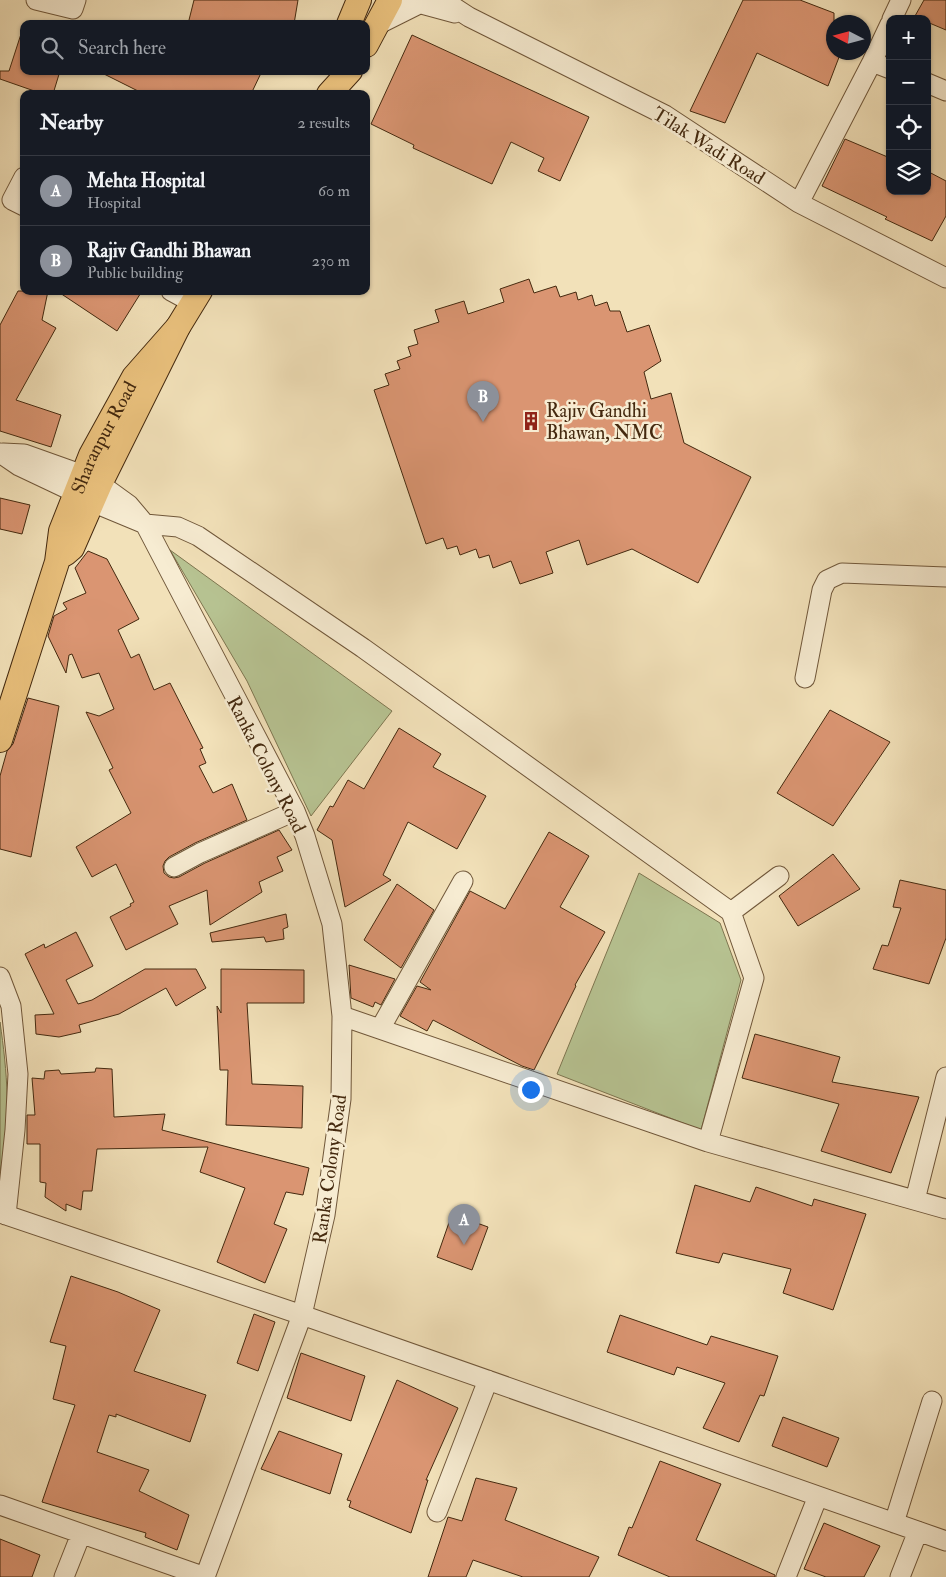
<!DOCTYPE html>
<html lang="en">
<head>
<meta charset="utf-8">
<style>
  body { margin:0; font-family:"IM FELL Double Pica",serif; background:#20242c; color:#f1f3f6 }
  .controls { position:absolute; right:15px; top:15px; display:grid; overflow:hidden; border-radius:10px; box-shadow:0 1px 4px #0004 }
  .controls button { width:45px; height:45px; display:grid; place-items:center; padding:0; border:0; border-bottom:1px solid #363941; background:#171b24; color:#f1f3f6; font:25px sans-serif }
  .compass { position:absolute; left:826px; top:15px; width:45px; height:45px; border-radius:50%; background:#171b24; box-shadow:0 1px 4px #0004; rotate:276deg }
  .you { position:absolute; left:530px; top:1089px; width:18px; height:18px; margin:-12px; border:4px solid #fff; border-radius:50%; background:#1a73e8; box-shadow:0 0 0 8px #1a73e833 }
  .badge { display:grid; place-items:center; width:32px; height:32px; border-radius:50%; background:#8c9099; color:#fff; font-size:16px; font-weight:700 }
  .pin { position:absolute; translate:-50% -41px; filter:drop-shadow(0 1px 2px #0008) }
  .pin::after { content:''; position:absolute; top:26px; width:18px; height:15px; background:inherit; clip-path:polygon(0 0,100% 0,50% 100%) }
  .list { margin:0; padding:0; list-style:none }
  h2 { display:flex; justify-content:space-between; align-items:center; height:65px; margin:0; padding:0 20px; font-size:21px }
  h2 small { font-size:16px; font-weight:400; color:#9ea1a6 }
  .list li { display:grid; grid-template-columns:32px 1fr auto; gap:15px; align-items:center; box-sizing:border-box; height:70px; padding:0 20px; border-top:1px solid #363941 }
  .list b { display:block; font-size:19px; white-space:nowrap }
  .list p { margin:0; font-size:16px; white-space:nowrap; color:#9ea1a6 }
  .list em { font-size:16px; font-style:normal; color:#9ea1a6 }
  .icon { flex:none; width:28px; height:28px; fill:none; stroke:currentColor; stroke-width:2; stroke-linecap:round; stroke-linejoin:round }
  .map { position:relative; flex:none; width:946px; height:1577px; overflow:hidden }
  .search { position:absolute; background:#171b24; box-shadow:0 1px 4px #0004; left:20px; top:20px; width:350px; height:55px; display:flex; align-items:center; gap:12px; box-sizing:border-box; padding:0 18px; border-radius:10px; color:#9ea1a6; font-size:19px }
  .panel { position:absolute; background:#171b24; box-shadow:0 1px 4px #0004; left:20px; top:90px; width:350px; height:205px; border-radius:10px }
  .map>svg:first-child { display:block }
  .green { fill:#b7c392; stroke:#7e7650 }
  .building { fill:#da9572; stroke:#44290f }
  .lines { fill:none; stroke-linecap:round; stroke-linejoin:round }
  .minor-casing { stroke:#70573a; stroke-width:21 }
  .major-casing { stroke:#44290f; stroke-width:26 }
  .minor { stroke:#f7ecd2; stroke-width:19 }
  .major { stroke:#e9c07c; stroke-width:24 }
  .labels { text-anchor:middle; stroke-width:5; stroke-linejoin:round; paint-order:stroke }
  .street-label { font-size:19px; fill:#44290f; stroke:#f7ecd2 }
  .poi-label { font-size:19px; fill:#44290f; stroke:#f7ecd2; text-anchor:start }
</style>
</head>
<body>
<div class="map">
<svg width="946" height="1577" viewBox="0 0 946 1577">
  <rect width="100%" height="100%" fill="#f2e1b9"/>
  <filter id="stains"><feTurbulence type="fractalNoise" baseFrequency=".004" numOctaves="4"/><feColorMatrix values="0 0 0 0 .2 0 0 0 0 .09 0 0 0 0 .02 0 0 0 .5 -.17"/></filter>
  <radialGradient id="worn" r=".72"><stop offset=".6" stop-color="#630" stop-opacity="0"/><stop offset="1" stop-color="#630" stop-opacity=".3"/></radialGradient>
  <!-- green -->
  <path class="green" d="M170,550l222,161 -81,105 -64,-135z
    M639,873l81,50 21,57 -40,150 -144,-56z
    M0,1022c7,49 12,100 0,149z"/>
  <!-- building -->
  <path class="building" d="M194,0h104l-4,24h-106z
    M743,0h57l34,13v39h7l-13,34 -71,-33 -32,70 -35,-12z
    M924,0h22v30l-19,-8v-3h-6l-6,-3z
    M21,34l3,1v36h36l-7,23h-10l-43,-15v-8h9z
    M412,35l177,82 -29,64 -22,-10 6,-13 -33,-16 -19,42 -79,-36 1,-3 -43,-21z
    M98,71h164l-11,23h-107z
    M845,139l45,19v33h37v-20l19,10v35l-14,25 -47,-22 2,-2 -65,-31z
    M529,279l5,14 22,-7 4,11 16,-5 2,8 14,-5 3,11 12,-4 3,9h10l7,21 22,-7 12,36 -17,11 7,27 20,-6 13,50 67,34 -53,106 -66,-34 -45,16 -8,-25 -33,12 7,21 -33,11 -9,-23 -18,7 -4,-13 -10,3 -3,-9 -16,6 -3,-9 -10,3 -4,-11 -17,6 -52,-154 15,-5 -4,-11 15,-5 -3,-8 14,-5 -3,-9 10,-3 -4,-14 25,-8 -4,-12 29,-9 4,13 36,-12 -4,-13z
    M18,291h30l-6,29 14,8 -40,72 45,15 -10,32 -51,-16v-106z
    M57,291h85l-25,40z
    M0,498l30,7 -8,29 -22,-5z
    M88,551l19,8 32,60 -21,11 13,28 8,-4 15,36 16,-7 33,65 -3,1 6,14 -7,3 14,27 19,-9 15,36 -52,23 -26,14 -4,4 -2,5 1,7 5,4 5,1 5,-1 26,-14 74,-33 13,20 -15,7 6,14 -24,11 3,10 -52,33 -3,-35 -38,16 9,18 -52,26 -16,-33 21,-11 -1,-2 4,-2 -18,-38 -24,13 -16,-30 55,-34 -22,-43 4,-2 -27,-56 13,4 15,-7 -15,-36 -17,5 -10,-24 -3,1 -3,18 -18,-37 6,-20 13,-7 -4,-6 23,-10 -11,-25z
    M28,698l31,8 -28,151 -31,-8v-73l7,-25 6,-7z
    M830,710l60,32 -57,84 -56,-33z
    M399,728l42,26 -8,13 53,29 -29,53 -49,-27 -25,53 8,5 -46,27 -13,-67 -15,-10 13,-24 3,1 15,-27 16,9z
    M549,832l40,24 -29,51 45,25 -30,53 1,1 -42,84 -12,-4 -89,-46 -6,11 -27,-15 17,-30 14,4 -11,-8 50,-91 35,18z
    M833,854l27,35 -62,37 -19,-30z
    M900,880l46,10v48l-17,46 -56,-15 9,-24 6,1 13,-38 -8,-1z
    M397,884l37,26 -33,58 -37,-28z
    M286,914l2,13 -5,2 1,10 -18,3 -2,-5 -52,5 -2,-9z
    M76,932l17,34 -27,14 12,24 14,-4 53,-31h51l10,19 -30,18 -10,-18 -47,26 -40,11 2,7 -22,5 -23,-3 -1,-19 19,-1 -29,-60 19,-10 1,4z
    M349,965l46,14 -14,26 -6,-3 -2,5 -22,-9z
    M221,969l83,1v33h-57l5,81 51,2 -1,42 -76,-3 2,-55h-8l-3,-64 4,7z
    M755,1034l85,23 -8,25 87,15 -28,76 -70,-22 18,-47 -97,-26z
    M96,1068l16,1 2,48 51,-3 -3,16 147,38 -6,27 -17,-3 -12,32 13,5 -22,54 -48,-21 28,-74 -45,-16 8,-25 -111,2 -5,42h-9l-2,19 -15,-6v7l-21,-14 1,-14 -6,-1v-38h-13v-29h8l-3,-37 12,1 1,-8 14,-1 2,4 34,-2z
    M695,1185l55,17 6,-15 56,19 2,-7 52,15 -33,96 -50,-17 8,-24 -68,-16 -4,10 -43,-10z
    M452,1214l36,13 -16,43 -35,-13z
    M71,1276l47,16 42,18 -26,61 72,24 -16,47 -74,-28v3l-7,-2 -12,37 52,18 -10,21 50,24 -12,35 -32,-13 1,-4 -104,-31 33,-97 -22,-6 13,-53 -16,-4z
    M254,1314l21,8 -17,49 -21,-8z
    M620,1315l87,30 4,-9 67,20 -14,40 -4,-1 -21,47 -36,-14 22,-45 -48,-16 -3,8 -67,-23z
    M301,1353l64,23 -14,45 -64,-23z
    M397,1380l61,28 -32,72h2l-17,53 -62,-26 2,-6 -4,-1z
    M783,1417l56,21 -12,29 -55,-21z
    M279,1431l63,23 -12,40 -69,-25z
    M660,1461l61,23 -25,56 79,35v2h-105l-52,-22 11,-28 3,1z
    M476,1478l41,10 -12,32 94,37 -10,20h-66l-50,-17 -7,17h-38l20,-60 14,4z
    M824,1523l56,23 -16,31h-38l-22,-8z
    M0,1539l40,16 -8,22h-32z"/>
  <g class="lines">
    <!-- minor casing -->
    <g class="minor-casing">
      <path id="minor" d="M36,0l37,9 3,-9
        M407,0l48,13
        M443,0l26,17 196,98 134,88 147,75
        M892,19l9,-19
        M377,25l42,-21
        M872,62l18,7
        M927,83l19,8
        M24,177l-12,23 12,6
        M799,203l73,-141 18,-38
        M171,291l22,12
        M0,453l19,13 57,27 16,9 53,22 33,3 20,9 165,112 368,264 23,66 -46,164 -366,-126
        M3,453l21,1 59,21 17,9 29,21 16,19 150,287 10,25 27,88 10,92 -1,83 -16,116 -23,100 -97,262
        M805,678l17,-88 5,-10 15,-7 104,4
        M174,867l26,-14 95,-42
        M731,912l48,-36
        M0,977l11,29 7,68 -3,56 -9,85
        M380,1029l83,-148
        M708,1142l238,67
        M915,1200l31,-123
        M0,1213l302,102 644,226
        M0,1505l205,72
        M437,1512l51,-132
        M894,1523l38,-122
        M64,1577l17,-43
        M786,1577l32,-81
        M900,1577l18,-46"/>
    </g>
    <!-- major casing -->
    <g class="major-casing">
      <g id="major">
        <path d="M349,24l10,-24"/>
        <path d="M366,45l24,-45"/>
        <path d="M329,94l21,-23"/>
        <path d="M65,554l7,-6 28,-64 78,-157 22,-36"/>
        <path id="s1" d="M0,740l57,-178 4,-31 30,-76 43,-78 44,-50"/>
      </g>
    </g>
    <!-- minor -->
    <use href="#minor" class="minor"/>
    <!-- major -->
    <use href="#major" class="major"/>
  </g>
  <!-- icons -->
  <defs>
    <g id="building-bare" transform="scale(1.5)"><path d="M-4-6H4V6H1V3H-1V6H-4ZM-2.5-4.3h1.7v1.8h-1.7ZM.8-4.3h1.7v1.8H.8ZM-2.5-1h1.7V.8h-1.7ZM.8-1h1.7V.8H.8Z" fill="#8f2418" stroke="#f7ecd2" stroke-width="2.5" paint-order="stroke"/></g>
  </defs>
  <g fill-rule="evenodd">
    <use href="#building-bare" x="531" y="421"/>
  </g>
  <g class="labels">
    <!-- street labels -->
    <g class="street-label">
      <text transform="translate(709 145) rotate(32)" y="7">Tilak Wadi Road</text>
      <text dy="7" stroke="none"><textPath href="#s1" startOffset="321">Sharanpur Road</textPath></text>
      <text transform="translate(267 764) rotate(63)" y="7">Ranka Colony Road</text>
      <text transform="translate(329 1169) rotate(-82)" y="7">Ranka Colony Road</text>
    </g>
    <!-- poi labels -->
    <g class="poi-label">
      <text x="546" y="417">Rajiv Gandhi<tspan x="546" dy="22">Bhawan, NMC</tspan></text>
    </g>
  </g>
  <rect width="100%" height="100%" filter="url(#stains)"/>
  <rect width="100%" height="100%" fill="url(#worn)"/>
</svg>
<div class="controls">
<button>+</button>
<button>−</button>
<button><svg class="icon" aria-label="locate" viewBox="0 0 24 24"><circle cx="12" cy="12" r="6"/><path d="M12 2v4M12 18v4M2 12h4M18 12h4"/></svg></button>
<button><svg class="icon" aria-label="layers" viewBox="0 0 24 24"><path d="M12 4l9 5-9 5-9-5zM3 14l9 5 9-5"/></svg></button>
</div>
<svg class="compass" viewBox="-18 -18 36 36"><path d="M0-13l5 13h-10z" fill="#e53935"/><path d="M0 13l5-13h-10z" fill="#9ea1a6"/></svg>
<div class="you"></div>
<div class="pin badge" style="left:464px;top:1245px">A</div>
<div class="pin badge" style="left:483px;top:422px">B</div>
<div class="search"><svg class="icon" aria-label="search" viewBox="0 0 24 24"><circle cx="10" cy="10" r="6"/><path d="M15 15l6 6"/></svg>Search here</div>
<section class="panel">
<h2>Nearby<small>2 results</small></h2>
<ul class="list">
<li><span class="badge">A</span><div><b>Mehta Hospital</b><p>Hospital</p></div><em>60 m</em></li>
<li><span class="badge">B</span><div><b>Rajiv Gandhi Bhawan</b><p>Public building</p></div><em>230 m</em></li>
</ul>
</section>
</div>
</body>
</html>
